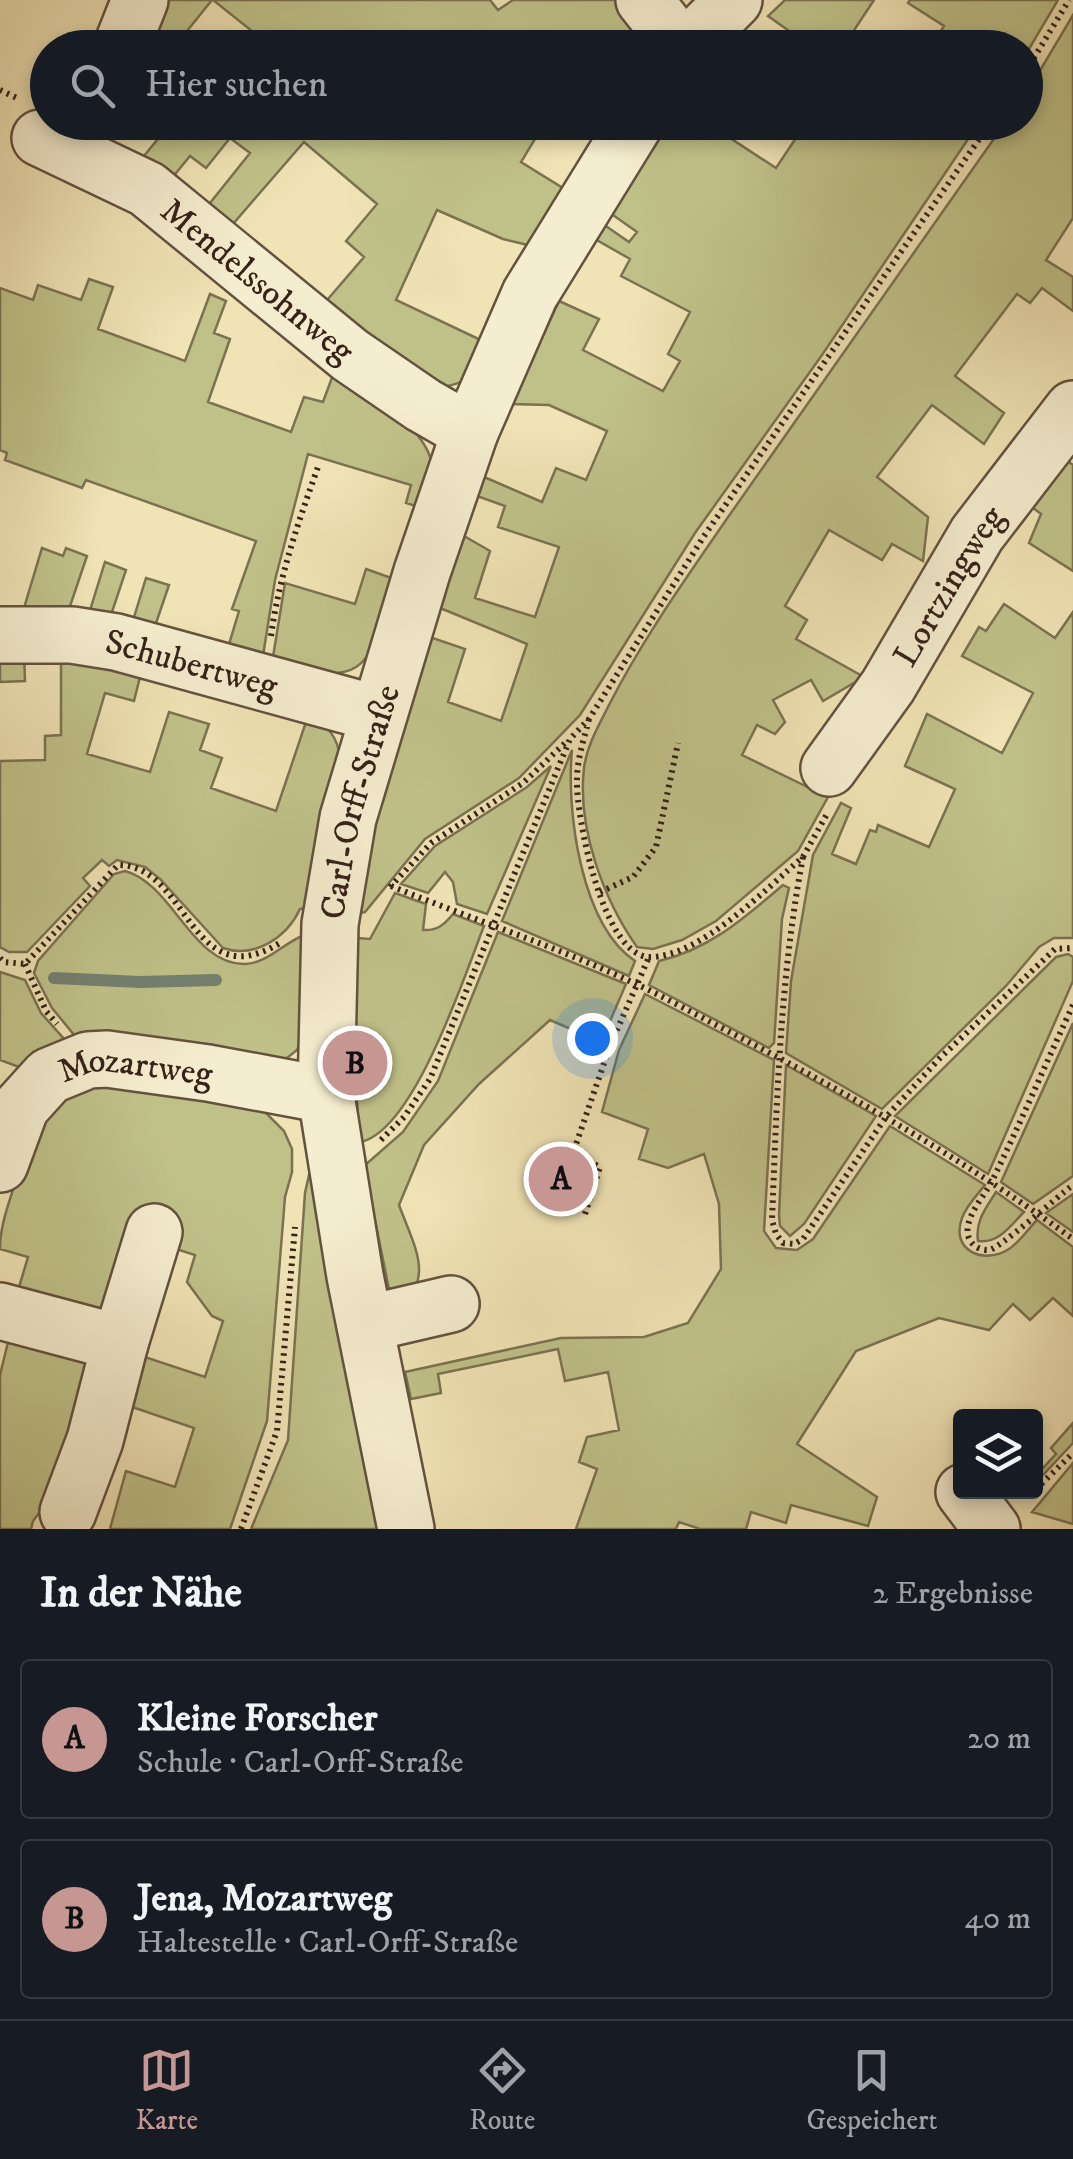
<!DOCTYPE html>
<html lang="de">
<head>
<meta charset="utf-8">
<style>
  body { margin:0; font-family:"IM FELL DW Pica",serif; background:#242831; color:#f1f3f6 }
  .controls { position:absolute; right:30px; bottom:30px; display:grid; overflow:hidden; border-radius:10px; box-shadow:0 5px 15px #0003 }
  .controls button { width:90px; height:90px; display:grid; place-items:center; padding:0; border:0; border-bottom:2px solid #363941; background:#171b24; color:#f1f3f6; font:50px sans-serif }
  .you { position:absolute; left:592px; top:1038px; width:35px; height:35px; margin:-25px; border:8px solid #fff; border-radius:50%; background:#1a73e8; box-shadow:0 0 0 15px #1a73e833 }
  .badge { display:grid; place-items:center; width:65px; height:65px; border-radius:50%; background:#c59692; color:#111; font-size:32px; font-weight:700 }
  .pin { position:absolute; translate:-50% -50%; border:5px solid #fff; box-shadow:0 2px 10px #0006 }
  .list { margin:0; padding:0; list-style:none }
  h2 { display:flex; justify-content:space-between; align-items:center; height:130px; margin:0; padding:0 40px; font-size:42px }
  h2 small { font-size:32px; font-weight:400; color:#9ea1a6 }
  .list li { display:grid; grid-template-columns:65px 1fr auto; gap:30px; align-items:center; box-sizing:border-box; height:160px; margin:0 20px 20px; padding:0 20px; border:2px solid #363941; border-radius:10px }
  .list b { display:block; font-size:38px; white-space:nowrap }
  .list p { margin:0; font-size:32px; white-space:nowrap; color:#9ea1a6 }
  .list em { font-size:32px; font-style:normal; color:#9ea1a6 }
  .icon { flex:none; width:55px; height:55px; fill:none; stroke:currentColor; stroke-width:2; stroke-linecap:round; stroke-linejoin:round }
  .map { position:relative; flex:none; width:1073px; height:1529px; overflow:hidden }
  .search { position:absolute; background:#171b24; box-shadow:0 5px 15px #0003; left:30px; right:30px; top:30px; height:110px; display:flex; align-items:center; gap:25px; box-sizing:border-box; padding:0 35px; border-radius:55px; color:#9ea1a6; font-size:38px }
  .sheet { height:490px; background:#171b24 }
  nav { display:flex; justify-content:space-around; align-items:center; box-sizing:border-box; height:140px; border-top:2px solid #363941; background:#171b24; font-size:28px; color:#9ea1a6 }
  nav a { display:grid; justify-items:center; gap:5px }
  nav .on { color:#c59692 }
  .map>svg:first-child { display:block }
  .green { fill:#c0c189; stroke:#7b7251; stroke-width:2.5 }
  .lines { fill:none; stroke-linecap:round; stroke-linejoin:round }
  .stream { stroke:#738070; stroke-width:12 }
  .minor-casing { stroke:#645240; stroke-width:60 }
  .path { stroke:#362219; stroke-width:6; stroke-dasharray:2.5 5; stroke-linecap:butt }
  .minor { stroke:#f5edcf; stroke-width:55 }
  .labels { text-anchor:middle; stroke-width:8; stroke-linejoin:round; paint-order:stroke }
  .street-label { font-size:35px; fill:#362219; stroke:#f5edcf }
</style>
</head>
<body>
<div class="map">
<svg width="1073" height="1529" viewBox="0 0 1073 1529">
  <rect width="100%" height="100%" fill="#f0e3b5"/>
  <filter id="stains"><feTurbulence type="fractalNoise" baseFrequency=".002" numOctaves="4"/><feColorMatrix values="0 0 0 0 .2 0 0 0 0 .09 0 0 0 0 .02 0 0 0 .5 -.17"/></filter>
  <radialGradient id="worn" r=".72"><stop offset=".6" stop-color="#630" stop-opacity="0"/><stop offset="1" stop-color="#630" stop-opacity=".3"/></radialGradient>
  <!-- green -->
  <path class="green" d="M162,0h50l-38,47 -29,1z
    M213,0h277l8,10 15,-10h103l30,47h-75l-21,-12 -8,13 -270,-1z
    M785,0h89l-31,47 -51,1 -3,-3 6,-10 -27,-19z
    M910,0h148l-32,54v-6l-95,-1 13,-21 -36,-23z
    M1073,15v203l-27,42 27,17v34l-31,-23 -12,15 -13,-9 -62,82 49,37 -20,31 -52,-39 -55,72 51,40 -5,44 -31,-17 -10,16 -53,-30 -44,76 22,14 -11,19 68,38 -41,24 -12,-21 -38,20 12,22 -10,12 -18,-9 -15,30 86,42 -30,54 -82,70 -34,19 -29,9 -16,-2c-34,-48 -60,-120 -53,-179 3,-23 15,-43 25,-63 33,-65 76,-125 117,-185 93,-133 186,-265 279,-397l21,-1v-28z
    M171,123h347l20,11 -17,28 45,28 -34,56 -29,-7 -66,-29 -41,90 91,43c-12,31 -15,40 -50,45l-115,-82 42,-49 -18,-16 31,-37 -73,-62 -78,90 -24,-19 48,-60 -20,-15 -24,30 -16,-12 -23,28 -28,-22z
    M670,123h52l-4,7 58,38 30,-45h173l-157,232 -127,178 -115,182 -61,63 -94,61 -60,73 -5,1 15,-88 55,-188 35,12 -17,53 53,19 26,-77 -87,-36 24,-72 26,15 -15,47 60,19 24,-70 -61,-20 7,-21 -28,-10 7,-19 58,25 14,-34 30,12 21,-49 -58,-26 -38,-1 48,-103 40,18 -16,31 80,41 17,-30 -12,-7 22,-42 -69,-36 9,-17 -35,-20 8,-15 26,18 8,-10 -27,-19z
    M89,279l24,8 -15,42 87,32 25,-67 16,7 -12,32 16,6 -22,63 83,30 13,-35 19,5 14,-38c27,23 96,68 95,105 0,13 -7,27 -10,39l-16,-5 5,-18 -103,-31 -33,126 -13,82 -35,-11 12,-40 -7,-2 24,-68 -170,-61 -4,8 -77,-28 2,-7 -7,-3v-162l33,12 5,-15 43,15z
    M1060,455l13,10v106l-44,-28 12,-29 -17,-13z
    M42,548l21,8 3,-8 21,8 -21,62h-45z
    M105,562l21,8 -18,54 -21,-4z
    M366,569l31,11c-29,87 -27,109 -125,83l13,-80 70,21z
    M146,578l23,7 -16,47 -22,-5z
    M1004,604l51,34 18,-26v326h-19l-15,9 -33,39 -124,123 -96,-56 5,-72 22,-126 28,-52 10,5 -19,46 24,10 14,-34 6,2 2,-7 51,22 26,-58 -50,-23 22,-52 75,39 31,-60 -71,-37 17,-29 7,4z
    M0,652h24l1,29 -25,1z
    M61,653l81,16 -8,32 -29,-8 -18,61 63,18 19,-60 40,12 -9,26 22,8 -11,30 65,23 33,-98c19,14 29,23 31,46l-30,148 -10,2c-13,28 -45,50 -77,39l-63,-69 -15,-12 -28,-7 -8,6 -7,-6 -19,18 7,8 -63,66h-18l-9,-5v-186l45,-1v-24l16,-1z
    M572,750c-6,61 9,175 63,211l-6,15 -127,-55z
    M551,766l-64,148 -30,-10 -4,-22 -8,-10 -17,21 -27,-9 34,-38 92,-59z
    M125,871c48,13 67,94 120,93 24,-1 40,-23 62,-30l-4,102 -6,14 -15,12 -198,-15 -32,-39 -18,-35 4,-12 76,-87z
    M783,885l6,3 -7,31 -8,124 -5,5 -120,-63 10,-24c51,-12 85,-43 124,-76z
    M395,893l31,11 -3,26c14,1 21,-5 30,-16l31,12c-19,48 -70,206 -124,216 -6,-69 -8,-135 -2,-204l12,1z
    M498,932l128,52 -25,58 -51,-22 -71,64 -55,61 -25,60c16,44 38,74 -5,109l-30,-148 39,-34 35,-51z
    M1068,954l5,3v24l-85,193 -93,-58 161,-159z
    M0,972l25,8 16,33 32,36 -41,23 -32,-12z
    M645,994l129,66 -10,171 12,17 21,2 16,-11 77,-113 95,59c-7,9 -19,21 -23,33 -12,33 22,47 47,31 11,-7 19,-20 28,-29l36,27v69l-20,-18 -23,22 -17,-16 -24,26 -50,-12 -83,33 -59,93 80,53 -9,29 -77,-21 -5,18 -35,-11 -5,17h-46l-21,-7 -3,7h-100l21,-60 -18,-7 8,-25 32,-7 -11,-58 -43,9 -7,-32 -120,25 3,19 -30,6 -6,-27 156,-34 83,-1 44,-14 33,-54 -2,-65 -15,-50 -36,14 -29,-9 9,-30 -46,-17 17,-62z
    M1073,1023v153l-40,28 -32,-22z
    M786,1065l90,51 -72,108 -14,12 -10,-10 -1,-11z
    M114,1083l148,26 22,22 8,18v23l-7,25 -18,224 -37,108h-120l16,-58 49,16 19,-59 -65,-22 13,-50 63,21 18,-56 -11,-5 -25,-34 8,-27 -28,-9 -47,69 -106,-11 14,-47 -28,-8c0,-24 9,-46 16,-69 19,-62 29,-88 98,-97z
    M309,1175h8l68,354h-134l37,-89 17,-247z
    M996,1192l28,20c-13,13 -25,32 -46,29 -3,-20 8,-33 18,-49z
    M1073,1194v38l-27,-19z
    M9,1338l78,23 -11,103 -43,57 -2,8h-31v-154z
    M1073,1423v20l-29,31 -8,5v-16l6,6 14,-15 -5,-6z
    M1073,1463v61l-41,-12z"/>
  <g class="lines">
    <!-- stream -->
    <path class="stream" d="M54,978l86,4 76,-2"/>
    <!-- minor casing -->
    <g class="minor-casing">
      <g id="minor">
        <path d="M644,0l38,48"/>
        <path d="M121,48l19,-48"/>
        <path d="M686,48l48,-48"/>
        <path id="s1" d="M40,138l107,51 203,166 73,50 47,27"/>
        <path id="s2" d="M0,635h72l44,7 262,72"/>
        <path id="s3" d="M829,768l59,-82 89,-152 96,-125"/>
        <path id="s4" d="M0,1164l21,-57 28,-31 39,-16 19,-1 101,14 118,22"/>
        <path d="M0,1311l120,32 -25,97 -27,72"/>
        <path d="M365,1324l86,-20"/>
        <path d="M120,1343l34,-111"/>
        <path d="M964,1492l28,37"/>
        <path id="s5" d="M406,1529l-51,-253 -29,-181 4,-171 18,-106 74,-246 48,-140 60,-138 106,-172"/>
      </g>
    </g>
    <!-- path -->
    <path class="path" d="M1026,71l43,-71
      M0,90l17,8
      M271,636c8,-59 27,-113 47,-169
      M589,719c-5,20 -12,40 -12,61 -1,36 26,177 73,177 50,0 117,-69 153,-100 -23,120 -26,241 -31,363l4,14 7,9 11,1 9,-5 83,-122 53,-58 116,-110 18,-1
      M803,857l24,-43
      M391,886c78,32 158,58 234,93 32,14 64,32 95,48 122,63 242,131 353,212
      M390,887l41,-44 92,-60 42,-40
      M600,892l33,-15 23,-30 22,-104
      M0,958l4,4 21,2 93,-99c72,0 72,136 165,76
      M25,964l21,47 11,13
      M1073,1005c-27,58 -52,117 -80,174 -7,15 -22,30 -25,47 -3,13 7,25 21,24 10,-1 69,-54 84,-65
      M381,1140l23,-23 26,-38 140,-340 19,-20 115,-183 287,-414
      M585,1214l15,-47 -27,-14 37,-107 39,-89
      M1036,1489l37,-36
      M241,1529l36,-98 18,-204"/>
    <!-- minor -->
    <use href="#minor" class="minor"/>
  </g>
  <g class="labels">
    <!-- street labels -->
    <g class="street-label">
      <text dy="12" stroke="none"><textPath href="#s1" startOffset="262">Mendelssohnweg</textPath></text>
      <text dy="12" stroke="none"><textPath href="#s3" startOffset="218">Lortzingweg</textPath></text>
      <text dy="12" stroke="none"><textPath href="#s2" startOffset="195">Schubertweg</textPath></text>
      <text dy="12" stroke="none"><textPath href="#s5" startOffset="738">Carl-Orff-Straße</textPath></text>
      <text dy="12" stroke="none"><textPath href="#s4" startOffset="192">Mozartweg</textPath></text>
    </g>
  </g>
  <rect width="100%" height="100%" filter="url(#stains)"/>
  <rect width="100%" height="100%" fill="url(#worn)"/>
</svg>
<div class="controls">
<button><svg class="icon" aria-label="layers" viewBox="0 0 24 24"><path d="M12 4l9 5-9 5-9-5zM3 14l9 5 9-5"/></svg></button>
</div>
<div class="you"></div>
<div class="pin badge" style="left:561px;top:1179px">A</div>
<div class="pin badge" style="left:355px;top:1063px">B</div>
<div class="search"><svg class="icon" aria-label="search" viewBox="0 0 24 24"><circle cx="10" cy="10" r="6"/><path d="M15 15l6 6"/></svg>Hier suchen</div>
</div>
<section class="sheet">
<h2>In der Nähe<small>2 Ergebnisse</small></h2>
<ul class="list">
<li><span class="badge">A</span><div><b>Kleine Forscher</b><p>Schule · Carl-Orff-Straße</p></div><em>20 m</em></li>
<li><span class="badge">B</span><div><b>Jena, Mozartweg</b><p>Haltestelle · Carl-Orff-Straße</p></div><em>40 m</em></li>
</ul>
</section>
<nav>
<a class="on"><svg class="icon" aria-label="map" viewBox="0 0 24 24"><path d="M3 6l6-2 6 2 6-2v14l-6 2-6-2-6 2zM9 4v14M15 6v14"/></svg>Karte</a>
<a><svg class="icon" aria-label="directions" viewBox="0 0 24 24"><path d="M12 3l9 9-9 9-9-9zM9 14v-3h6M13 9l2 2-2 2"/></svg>Route</a>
<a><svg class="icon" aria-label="saved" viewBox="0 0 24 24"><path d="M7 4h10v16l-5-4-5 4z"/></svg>Gespeichert</a>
</nav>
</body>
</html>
